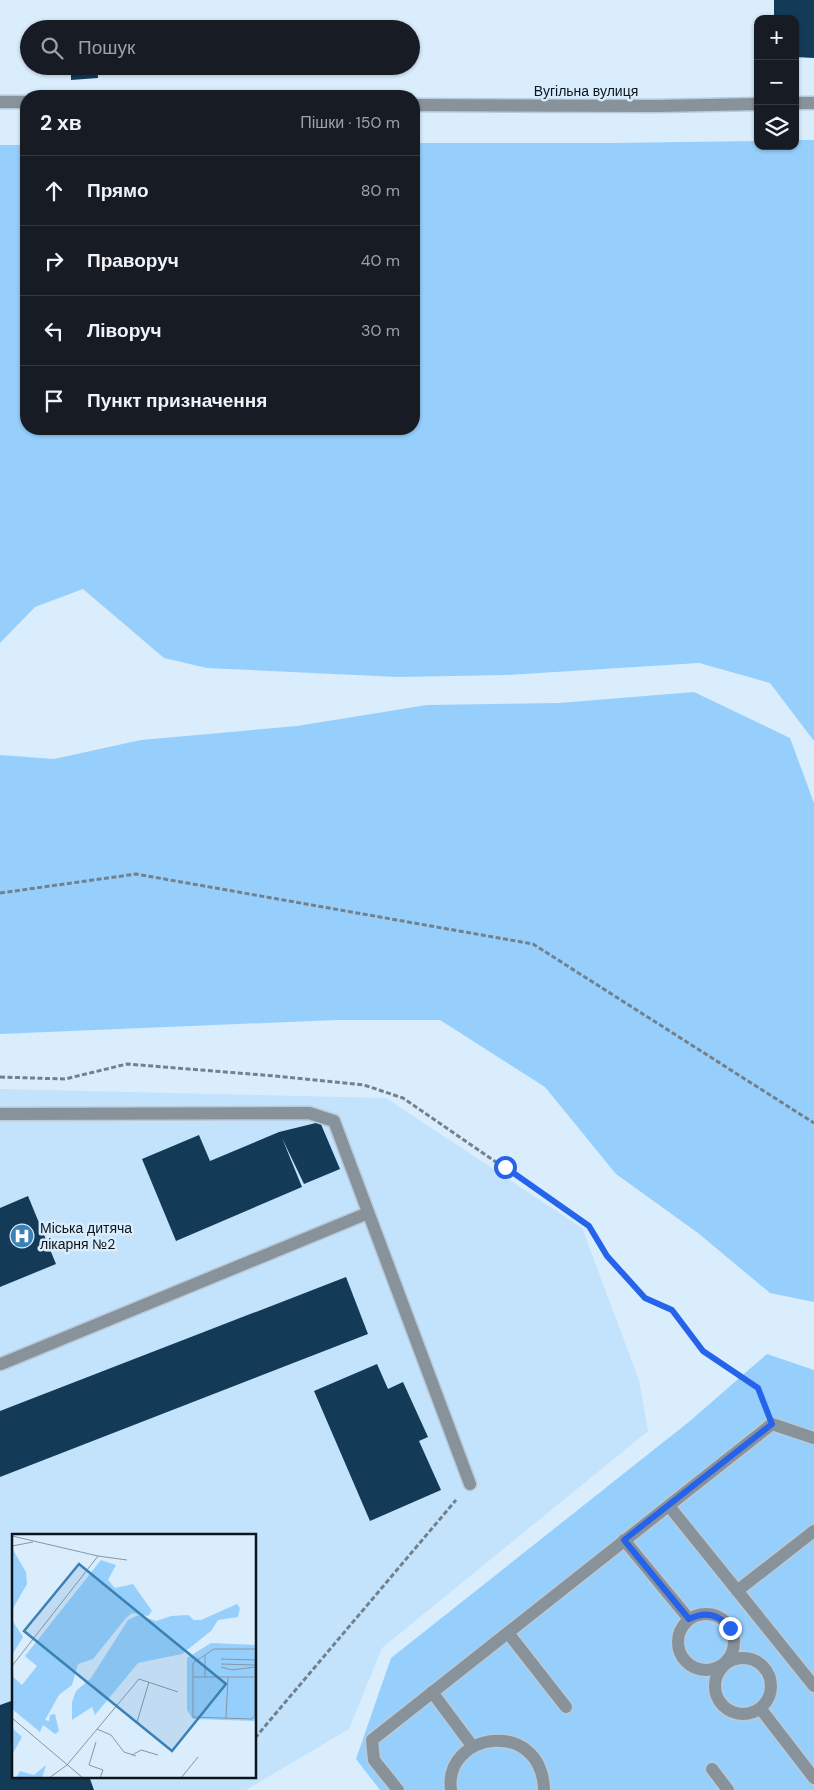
<!DOCTYPE html>
<html lang="uk">
<head>
<meta charset="utf-8">
<style>
  body { margin:0; font-family:"DM Sans",sans-serif; background:#20242c; color:#f1f3f6 }
  .controls { position:absolute; right:15px; top:15px; display:grid; overflow:hidden; border-radius:10px; box-shadow:0 1px 4px #0004 }
  .controls button { width:45px; height:45px; display:grid; place-items:center; padding:0; border:0; border-bottom:1px solid #363941; background:#171b24; color:#f1f3f6; font:25px sans-serif }
  .stop { position:absolute; width:15px; height:15px; margin:-11px; border:4px solid #2563eb; border-radius:50%; background:#fff }
  .stop.end { background:#2563eb; border-color:#fff; box-shadow:0 1px 5px #0008 }
  .list { margin:0; padding:0; list-style:none }
  h2 { display:flex; justify-content:space-between; align-items:center; height:65px; margin:0; padding:0 20px; font-size:21px }
  h2 small { font-size:16px; font-weight:400; color:#9ea1a6 }
  .list li { display:grid; grid-template-columns:32px 1fr auto; gap:15px; align-items:center; box-sizing:border-box; height:70px; padding:0 20px; border-top:1px solid #363941 }
  .list b { display:block; font-size:19px; white-space:nowrap }
  .list em { font-size:16px; font-style:normal; color:#9ea1a6 }
  .icon { flex:none; width:28px; height:28px; fill:none; stroke:currentColor; stroke-width:2; stroke-linecap:round; stroke-linejoin:round }
  .map { position:relative; flex:none; width:814px; height:1790px; overflow:hidden }
  .search { position:absolute; background:#171b24; box-shadow:0 1px 4px #0004; left:20px; top:20px; width:400px; height:55px; display:flex; align-items:center; gap:12px; box-sizing:border-box; padding:0 18px; border-radius:28px; color:#9ea1a6; font-size:19px }
  .panel { position:absolute; background:#171b24; box-shadow:0 1px 4px #0004; left:20px; top:90px; width:400px; height:345px; border-radius:20px }
  .map>svg:first-child { display:block }
  .built { fill:#c3e2fc; fill-rule:evenodd }
  .green { fill:#97cffc }
  .building { fill:#133b58 }
  .lines { fill:none; stroke-linecap:round; stroke-linejoin:round }
  .lane-casing { stroke:#b8cad9; stroke-width:15 }
  .street-casing { stroke:#b8cad9; stroke-width:15 }
  .path { stroke:#73818c; stroke-width:3; stroke-dasharray:5 2.5; stroke-linecap:butt }
  .lane { stroke:#87929a; stroke-width:12 }
  .street { stroke:#87929a; stroke-width:12 }
  .route { stroke:#2563eb; stroke-width:6 }
  .labels { text-anchor:middle; stroke-width:5; stroke-linejoin:round; paint-order:stroke }
  .street-label { font-size:14px; fill:#0d151c; stroke:#d9edfd }
  .poi-label { font-size:14px; fill:#0d151c; stroke:#d9edfd; text-anchor:start }
  .inset-road { fill:none; stroke:#8797a3; stroke-width:1 }
  .view { fill:#3a81b5; fill-opacity:0.15; stroke:#3a81b5; stroke-width:2.5 }
  .inset-edge { fill:none; stroke:#0d151c; stroke-width:2.5 }
</style>
</head>
<body>
<div class="map">
<svg width="814" height="1790" viewBox="0 0 814 1790">
  <rect width="100%" height="100%" fill="#d9edfd"/>
  <!-- built -->
  <path class="built" d="M0,1089l386,9 196,130 57,152 9,51 -266,217 -33,81 -103,61h-246zM14,1535h241v241h-241z"/>
  <!-- green -->
  <path class="green" d="M795,140h19v601l-44,-58 -71,-20 -192,12 -109,2 -191,-9 -43,-10 -81,-69 -48,18 -35,36v-498h26v284h388v-286h197l147,-2v5h37z
    M694,692l96,46 24,65v499l-44,-9 -72,-60 -82,-59 -71,-87 -105,-67h-104l-336,14v-279l54,4 87,-19 156,-14 130,-21 132,-2z
    M767,1354l47,16v420h-434l-24,-31 35,-101 299,-237z"/>
  <!-- building -->
  <path class="building" d="M774,0h40v58l-19,-1v-38h-21z
    M71,66h26l1,12 -27,2z
    M320,1122l20,47 -36,15 -22,-46 20,49 -126,54 -34,-82 57,-24 11,26 69,-29z
    M28,1196l28,68 -56,23v-79z
    M346,1277l22,57 -368,143v-66z
    M377,1364l11,25 15,-7 25,55 -9,4 22,49 -71,31 -56,-130z
    M14,1700v76h75l5,14h-94v-85z"/>
  <g class="lines">
    <!-- lane casing -->
    <g class="lane-casing">
      <path id="lane" d="M0,1114l309,-1 25,8 136,363
        M1,1364l367,-151
        M669,1506l145,180
        M624,1540l65,79
        M737,1591l77,-60
        M678 1642a28 28 0 1 1 56 0a28 28 0 1 1-56 0Z
        M508,1633l58,74
        M715 1686a28 28 0 1 1 56 0a28 28 0 1 1-56 0Z
        M432,1692l41,55
        M760,1708l54,70
        M712,1769l16,21
        M398,1790l-24,-30 -2,-20 400,-316 42,14
        M451,1790c-8,-58 91,-73 93,0"/>
    </g>
    <!-- street casing -->
    <g class="street-casing">
      <path id="street" d="M0,102h26
        M795,103h19
        M414,105l243,1 101,-2"/>
    </g>
    <!-- path -->
    <path class="path" d="M0,893l136,-19 397,70 281,179
      M0,1077l65,2 62,-15 148,12 89,9 39,13 186,128 18,30 38,42 27,12 31,41 55,37 6,16
      M255,1738l201,-238"/>
    <!-- lane -->
    <use href="#lane" class="lane"/>
    <!-- street -->
    <use href="#street" class="street"/>
  </g>
  <g class="lines">
    <!-- route -->
    <path class="route" d="M505,1167l84,59 18,30 38,42 27,12 31,41 55,37 14,36 -148,116 65,79c16,-8 30,-5 41,9"/>
  </g>
  <!-- icons -->
  <defs>
    <g id="hospital-disc" transform="scale(1.25)"><circle r="9.5" fill="#3a81b5" stroke="#d9edfd"/><path d="M-5-5h3v3.5h4V-5h3V5h-3V1.5h-4V5h-3Z" fill="#fff"/></g>
  </defs>
  <g fill-rule="evenodd">
    <use href="#hospital-disc" x="22" y="1236"/>
  </g>
  <g class="labels">
    <!-- street labels -->
    <g class="street-label">
      <text x="586" y="96">Вугільна вулиця</text>
    </g>
    <!-- poi labels -->
    <g class="poi-label">
      <text x="40" y="1233">Міська дитяча<tspan x="40" dy="16">лікарня №2</tspan></text>
    </g>
  </g>
  <!-- overview -->
  <g transform="translate(12 1534)">
    <rect width="244" height="244" fill="#d9edfd"/>
    <path d="M0,14l14,24 1,12 -15,26zM89,26l15,5 -8,15 7,8 18,-4 19,27 -4,5 -16,-3 -6,5 -33,41 -15,5 -6,21 -13,10 -14,25 4,1 1,-6 5,-1 4,17 -4,3 -12,-9 -3,7 -28,-23v-33l10,9 15,-19 -12,-10zM225,70l3,4 -2,9 -20,3 -7,11 -29,23 -44,9 -43,52 -3,-8 -20,13v-18l4,-11 15,-13 37,-58 10,-5 18,6 15,-5 17,-1 6,5h7zM0,86l11,17 -11,18zM199,109l45,2v76l-63,-2 -6,-9v-52zM0,194l10,9 -10,18zM34,231l-4,13h-26l4,-7 14,4z" fill="#97cffc"/>
    <path class="inset-road" d="M0,2l86,20 -86,110M0,12l21,-4M86,22l29,4M209,125l35,1M243,126v55l-3,4 -59,-2v-54l21,-14h42M209,130l34,1M209,133l11,3 23,-3M181,143h62M193,143v-22M0,184l71,60M214,184l2,-41M125,188l12,-40M85,195l14,6 13,17 12,4M84,208l-7,23 14,5 -3,8M120,221l9,-5 17,5M37,244l18,-13 72,-86 39,13M169,244l17,-21"/>
    <path class="view" d="M67,30l147,120 -54,67 -148,-120z"/>
    <rect width="244" height="244" class="inset-edge"/>
  </g>
</svg>
<div class="controls">
<button>+</button>
<button>−</button>
<button><svg class="icon" aria-label="layers" viewBox="0 0 24 24"><path d="M12 4l9 5-9 5-9-5zM3 14l9 5 9-5"/></svg></button>
</div>
<div class="stop" style="left:505px;top:1167px"></div>
<div class="stop end" style="left:730px;top:1628px"></div>
<div class="search"><svg class="icon" aria-label="search" viewBox="0 0 24 24"><circle cx="10" cy="10" r="6"/><path d="M15 15l6 6"/></svg>Пошук</div>
<section class="panel">
<h2>2 хв<small>Пішки · 150 m</small></h2>
<ul class="list">
<li><svg class="icon" aria-label="ahead" viewBox="0 0 24 24"><path d="M12 20V5M6 11l6-6 6 6"/></svg><div><b>Прямо</b></div><em>80 m</em></li>
<li><svg class="icon" aria-label="right" viewBox="0 0 24 24"><path d="M7 20v-9h11M14 6l5 5-5 5"/></svg><div><b>Праворуч</b></div><em>40 m</em></li>
<li><svg class="icon" aria-label="left" viewBox="0 0 24 24"><path d="M17 20v-9H6M10 6l-5 5 5 5"/></svg><div><b>Ліворуч</b></div><em>30 m</em></li>
<li><svg class="icon" aria-label="arrive" viewBox="0 0 24 24"><path d="M6 21V4h12l-3 4 3 4H6"/></svg><div><b>Пункт призначення</b></div></li>
</ul>
</section>
</div>
</body>
</html>
